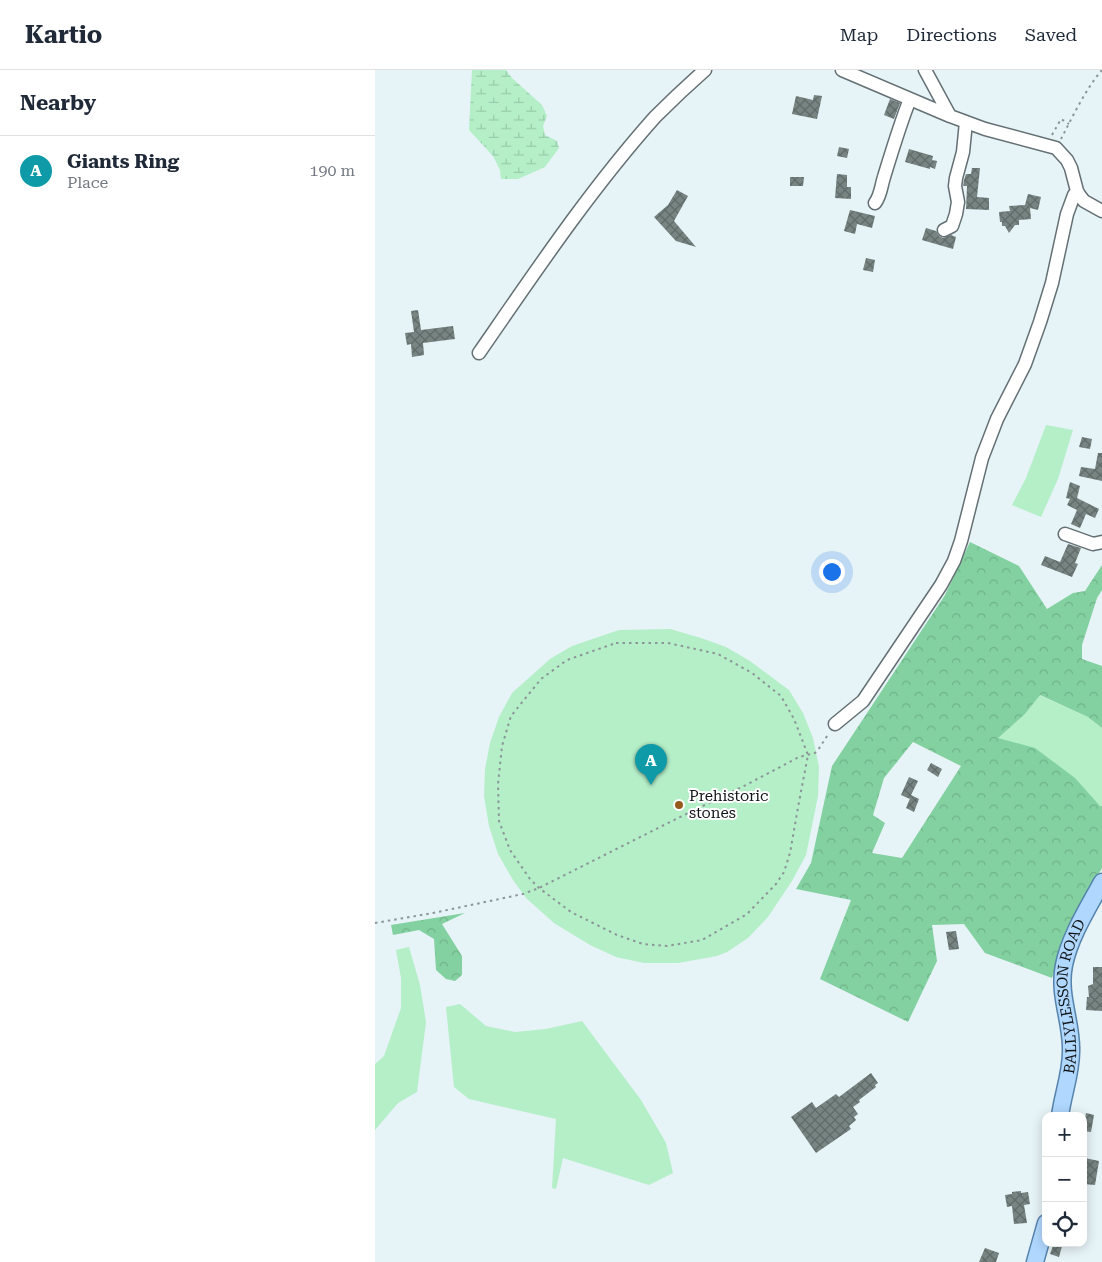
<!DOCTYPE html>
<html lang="en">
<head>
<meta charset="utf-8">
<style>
  body { margin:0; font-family:"Roboto Serif",serif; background:#f2f2f3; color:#1f2937 }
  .controls { position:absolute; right:15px; bottom:15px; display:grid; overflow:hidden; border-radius:10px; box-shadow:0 2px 12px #0003 }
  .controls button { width:45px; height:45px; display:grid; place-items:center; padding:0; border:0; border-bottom:1px solid #e0e1e3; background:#fff; color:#1f2937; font:25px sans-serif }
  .you { position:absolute; left:456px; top:501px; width:18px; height:18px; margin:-12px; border:4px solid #fff; border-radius:50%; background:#1a73e8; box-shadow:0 0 0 8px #1a73e833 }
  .badge { display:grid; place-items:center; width:32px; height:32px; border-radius:50%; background:#965b1a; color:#fff; font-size:16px; font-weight:700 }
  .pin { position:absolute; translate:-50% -41px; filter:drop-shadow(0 1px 2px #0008) }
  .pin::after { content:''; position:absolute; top:26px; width:18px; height:15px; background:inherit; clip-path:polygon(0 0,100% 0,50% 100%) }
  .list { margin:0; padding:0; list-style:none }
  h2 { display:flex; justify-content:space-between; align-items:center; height:65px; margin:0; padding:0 20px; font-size:21px }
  h2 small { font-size:16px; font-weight:400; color:#747a83 }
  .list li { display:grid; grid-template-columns:32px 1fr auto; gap:15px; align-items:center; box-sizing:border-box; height:70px; padding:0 20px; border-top:1px solid #e0e1e3 }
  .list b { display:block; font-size:19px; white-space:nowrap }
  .list p { margin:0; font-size:16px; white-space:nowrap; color:#747a83 }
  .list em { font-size:16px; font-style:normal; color:#747a83 }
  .icon { flex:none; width:28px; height:28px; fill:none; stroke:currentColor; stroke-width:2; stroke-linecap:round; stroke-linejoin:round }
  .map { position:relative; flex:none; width:727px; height:1192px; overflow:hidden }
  header { display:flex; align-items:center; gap:30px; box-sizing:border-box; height:70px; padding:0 25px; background:#fff; border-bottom:1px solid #e0e1e3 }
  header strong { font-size:24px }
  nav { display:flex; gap:28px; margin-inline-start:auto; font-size:18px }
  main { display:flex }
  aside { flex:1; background:#fff }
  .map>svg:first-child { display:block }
  .green { fill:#b4efc8 }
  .forest { fill:url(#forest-crowns); fill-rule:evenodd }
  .wetland { fill:url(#wetland-marsh) }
  .building { fill:url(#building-cross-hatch) }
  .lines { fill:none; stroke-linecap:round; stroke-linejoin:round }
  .minor-casing { stroke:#647073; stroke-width:15 }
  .major-casing { stroke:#5683ac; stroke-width:19 }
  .path { stroke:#8c9598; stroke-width:2; stroke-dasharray:2.5 4; stroke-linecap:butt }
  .minor { stroke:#fff; stroke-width:12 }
  .major { stroke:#b0d8fe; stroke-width:16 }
  .poi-dot { fill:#965b1a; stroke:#fff; stroke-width:2 }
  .labels { text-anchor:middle; stroke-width:4; stroke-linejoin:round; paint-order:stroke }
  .poi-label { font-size:15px; fill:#111517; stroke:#fff; text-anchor:start }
  .street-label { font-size:15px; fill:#111517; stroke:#fff }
</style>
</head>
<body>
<header>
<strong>Kartio</strong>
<nav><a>Map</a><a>Directions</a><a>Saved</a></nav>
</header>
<main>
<aside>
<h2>Nearby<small></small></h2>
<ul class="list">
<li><span class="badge" style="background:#0f9aa8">A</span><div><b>Giants Ring</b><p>Place</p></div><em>190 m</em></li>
</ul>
</aside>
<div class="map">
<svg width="727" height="1192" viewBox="0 0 727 1192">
  <defs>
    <pattern id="forest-crowns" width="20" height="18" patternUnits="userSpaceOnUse" patternTransform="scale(1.25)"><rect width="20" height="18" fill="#83d1a0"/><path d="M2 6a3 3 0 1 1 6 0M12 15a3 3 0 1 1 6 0" fill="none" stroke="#70b389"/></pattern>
    <pattern id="wetland-marsh" width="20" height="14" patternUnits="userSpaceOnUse" patternTransform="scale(1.25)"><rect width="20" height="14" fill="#b4efc8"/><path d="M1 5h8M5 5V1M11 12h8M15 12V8" fill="none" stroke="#9accab"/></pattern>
    <pattern id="building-cross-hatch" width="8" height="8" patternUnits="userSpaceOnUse" patternTransform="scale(1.25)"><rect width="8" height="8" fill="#778482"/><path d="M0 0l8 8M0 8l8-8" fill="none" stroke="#606b69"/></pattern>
  </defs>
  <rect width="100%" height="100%" fill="#e6f3f7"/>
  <!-- green -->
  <path class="green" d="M671,355l27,5 -15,49 -17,38 -29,-12 14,-27z
    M295,559l31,9 25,9 24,14 39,29 14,23 10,25 6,29 -1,29 -12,59 -14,26 -24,36 -20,21 -21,14 -10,4 -39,7h-34l-28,-6 -26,-12 -36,-22 -28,-25 -13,-18 -15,-26 -9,-28 -5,-30 1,-27 5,-26 9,-26 13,-24 38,-34 22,-13 47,-16z
    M664,625l49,22 14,11v78h-2l-103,-68 28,-24z
    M34,877l11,38 6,37 -9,70 -19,11 -23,27v-66l9,-8 17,-48v-30l-5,-28z
    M85,934l26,22 29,6 31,-3 36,-8 59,79 25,43 7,30 -24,12 -86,-27 -7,31 -4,-1 4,-69 -87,-20 -15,-12 -8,-80z"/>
  <!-- forest -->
  <path class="forest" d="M595,472l49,24 28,43 26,-16 12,-2 17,-26v25l-5,8 -15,47v14l20,7v62l-14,-11 -48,-22 -15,19 -27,24 37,10 40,30 25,28h2v62l-37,70 -13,40 -67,-25 -21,-29 -32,1 5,36 -29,61 -88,-43 31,-79 -55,-11 15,-26 21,-97 113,-171zM538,672l48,24 -59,92 -30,-5 13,-30 -12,-8 11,-37z
    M90,843l-23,11 20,32v19l-7,6 -9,-2 -10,-9 -2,-31 -15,-9 -26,5 -2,-10z"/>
  <!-- wetland -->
  <path class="wetland" d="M97,0h34l6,8 30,27 5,11 -4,10 2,9 12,6 2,7 -14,19 -27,12h-17l-1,-9 -7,-14 -24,-26z"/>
  <!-- building -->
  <path class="building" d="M439,25l8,1 -5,23 -25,-5 4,-18 17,4z
    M515,29l10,4 -6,16 -10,-4z
    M464,77l10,2 -2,9 -10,-2z
    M534,79l24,7 -1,4 5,1 -2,8 -5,-2v2l-25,-7z
    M597,98h8l-3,29 12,1v12l-23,-1 1,-23h-4l1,-6 2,-6h5z
    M462,104l10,1v12h4v12l-16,-1z
    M415,107h14l-1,9h-13z
    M302,120l11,6 -14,25 22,26 -20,-6 -22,-24 14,-12z
    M653,124l13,3 -3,13 -8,-2 1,11 -12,1v5h-4l-6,8 -4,-7h-3v-4h-2l-1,-10 11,-1 -1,-5 16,-1z
    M475,140l25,6 -3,12 -15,-4 -2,10 -11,-3z
    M551,158l10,3 3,5 4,2 8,-3 5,2 -3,12 -31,-9z
    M491,188l9,2 -2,12 -10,-2z
    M43,240l3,20 32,-4 2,13 -32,4 1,12 -12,2 -1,-13 -4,1 -2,-12 9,-1 -3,-21z
    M707,367l10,2 -2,10 -11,-2z
    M723,383h4v28l-23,-5 2,-9 14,2z
    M695,412l10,4 -3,12 22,11 -4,9 -9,-4 -6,14 -9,-4 6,-14 -10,-5 3,-6 -4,-1z
    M693,474l13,4 -6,15 3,1 -6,13 -31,-12 4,-9 15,6z
    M556,693l11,6 -4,8 -11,-7z
    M534,707l9,4 -7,14 8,4 -5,13 -8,-4 5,-12 -1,3 -9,-4z
    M581,861l3,18 -10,1 -3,-18z
    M718,897h9v44l-16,-1 1,-13h2l-1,-11 5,-2z
    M496,1003l7,10 -3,2 1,2 -17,13 1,2 -7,5 5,7 -4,3 2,3 -7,6 2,3 -35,24 -25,-36 21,-15 4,6 20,-14 3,3z
    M711,1043l8,2 -3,17 -8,-1z
    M710,1088l14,3 -4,24 -12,-1v-16z
    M646,1121v2l7,-1 2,12 -6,1 3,18 -13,1 -2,-18 -5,1 -2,-12 7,-1v-2z
    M679,1173h9l-4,14 -9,-3z
    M610,1178l14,5 -3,9h-17z"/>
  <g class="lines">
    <!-- minor casing -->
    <g class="minor-casing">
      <path id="minor" d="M467,0l108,46 35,13 71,19 11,12 4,8 6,23 3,5 4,5 18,10
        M550,0l25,46
        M500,133c6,-8 6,-17 9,-26 8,-26 16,-53 26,-78
        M569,160l8,-4 4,-12 2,-12 -3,-16 1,-8 7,-26 3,-30
        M104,283c56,-81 111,-163 176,-236 16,-16 33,-32 50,-47
        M690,464l28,10 9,-2
        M460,654l28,-23 78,-116 13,-24 7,-20 21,-83 15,-39 28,-55 15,-42 12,-39 15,-69 7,-19 3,-4"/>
    </g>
    <!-- major casing -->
    <g class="major-casing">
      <g id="major">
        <path id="s1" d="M685,1046c3,-23 12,-45 11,-68 0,-28 -13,-54 -7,-83 6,-29 24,-57 38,-83"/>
        <path d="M660,1192l11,-39"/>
      </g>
    </g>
    <!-- path -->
    <path class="path" d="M677,65l9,-16 8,5
      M686,69c12,-23 24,-49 41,-69
      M241,573h52l50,11 34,19 29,23 13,23 14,36 -9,47 -9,51 -6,19 -8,12 -29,30 -45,26 -35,6 -24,-2 -26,-9 -46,-23 -32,-24 -9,-9 -20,-29 -11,-29 -1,-37 4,-38 9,-30 30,-37 26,-19z
      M0,853l58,-10 90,-19 16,-6 139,-70 68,-33 53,-28 16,-4 3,-3 11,-17"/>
    <!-- minor -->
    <use href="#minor" class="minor"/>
    <!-- major -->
    <use href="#major" class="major"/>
  </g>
  <!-- markers -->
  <circle class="poi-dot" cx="304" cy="735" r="5"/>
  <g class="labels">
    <!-- poi labels -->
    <g class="poi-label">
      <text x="314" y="731">Prehistoric<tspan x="314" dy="17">stones</tspan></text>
    </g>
    <!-- street labels -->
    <g class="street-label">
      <text dy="5" stroke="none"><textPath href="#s1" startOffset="122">BALLYLESSON ROAD</textPath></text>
    </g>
  </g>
</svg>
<div class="controls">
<button>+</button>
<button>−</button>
<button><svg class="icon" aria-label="locate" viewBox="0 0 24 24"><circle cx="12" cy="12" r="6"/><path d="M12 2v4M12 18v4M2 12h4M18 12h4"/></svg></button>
</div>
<div class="you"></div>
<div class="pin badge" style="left:276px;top:715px;background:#0f9aa8">A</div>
</div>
</main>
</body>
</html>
